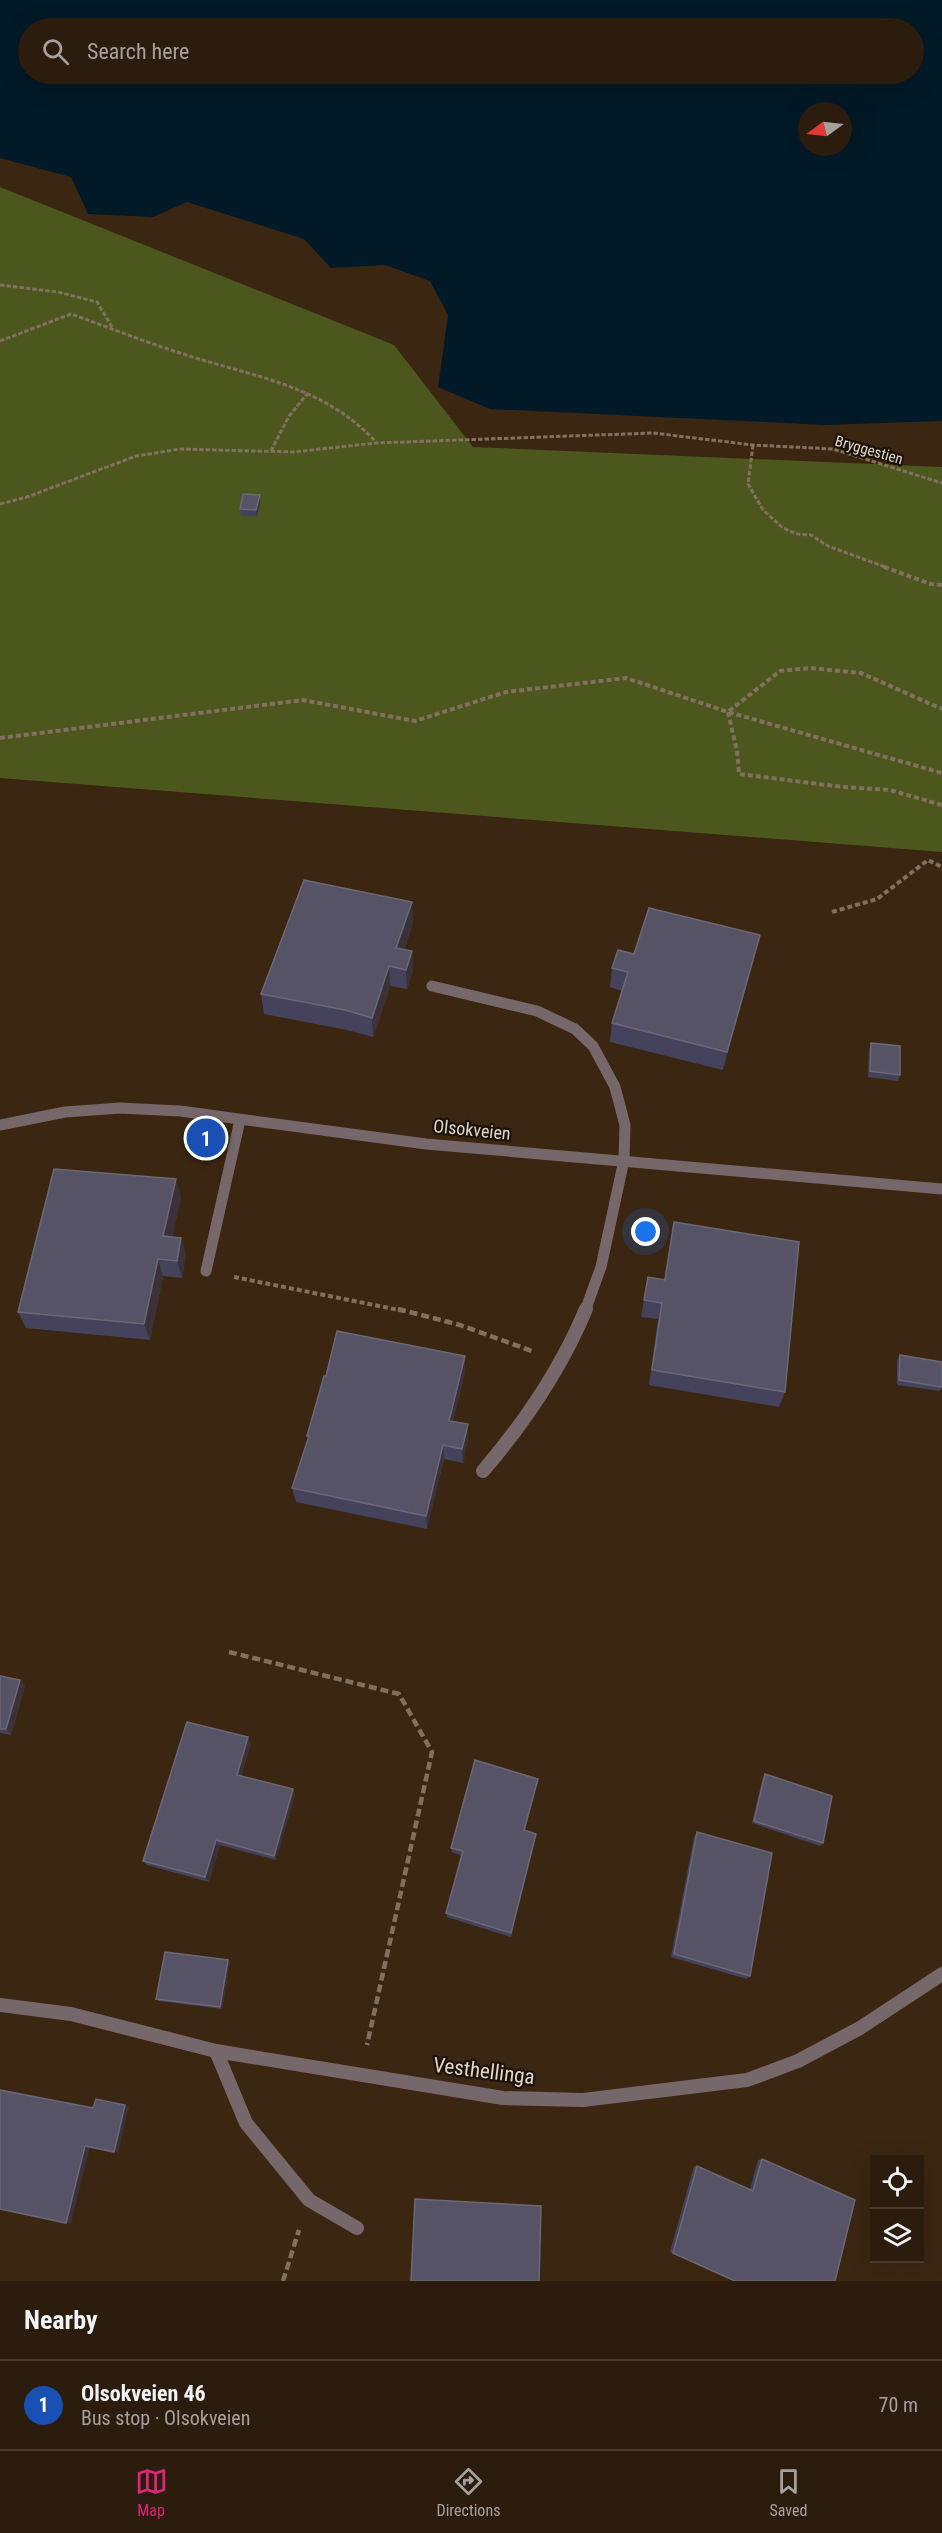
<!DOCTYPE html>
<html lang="en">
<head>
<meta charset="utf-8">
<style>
  body { margin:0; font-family:"Roboto Condensed",sans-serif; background:#342517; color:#f1f3f6 }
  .controls { position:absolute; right:18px; bottom:18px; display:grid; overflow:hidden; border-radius:0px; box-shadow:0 6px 24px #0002 }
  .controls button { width:54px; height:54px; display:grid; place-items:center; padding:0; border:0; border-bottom:2px solid #483a2e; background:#2c1c0e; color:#f1f3f6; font:30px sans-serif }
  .compass { position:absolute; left:798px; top:102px; width:54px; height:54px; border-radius:50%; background:#2c1c0e; box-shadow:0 6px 24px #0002; rotate:255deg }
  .you { position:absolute; left:646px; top:1232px; width:21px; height:21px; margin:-15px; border:4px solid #fff; border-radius:50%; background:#1a73e8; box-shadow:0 0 0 9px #1a73e833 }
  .badge { display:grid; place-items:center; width:39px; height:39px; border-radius:50%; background:#db2777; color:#fff; font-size:20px; font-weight:700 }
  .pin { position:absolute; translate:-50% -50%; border:3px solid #fff; box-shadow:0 2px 6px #0006 }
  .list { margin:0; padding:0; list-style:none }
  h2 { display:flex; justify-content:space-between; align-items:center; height:78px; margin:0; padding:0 24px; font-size:26px }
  h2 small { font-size:20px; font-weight:400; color:#a6a19e }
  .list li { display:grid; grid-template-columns:39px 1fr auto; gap:18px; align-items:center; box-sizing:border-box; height:90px; padding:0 24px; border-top:2px solid #483a2e }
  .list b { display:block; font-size:22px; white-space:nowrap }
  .list p { margin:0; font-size:20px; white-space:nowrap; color:#a6a19e }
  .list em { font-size:20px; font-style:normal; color:#a6a19e }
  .icon { flex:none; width:33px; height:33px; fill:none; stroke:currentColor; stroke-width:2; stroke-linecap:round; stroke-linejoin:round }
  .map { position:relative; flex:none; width:942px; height:2281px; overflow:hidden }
  .search { position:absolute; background:#2c1c0e; box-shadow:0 6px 24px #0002; left:18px; right:18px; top:18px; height:66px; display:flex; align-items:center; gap:15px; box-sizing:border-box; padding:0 21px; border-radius:33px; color:#a6a19e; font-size:22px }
  .sheet { height:168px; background:#2c1c0e }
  nav { display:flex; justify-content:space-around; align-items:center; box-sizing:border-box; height:84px; border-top:2px solid #483a2e; background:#2c1c0e; font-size:16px; color:#a6a19e }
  nav a { display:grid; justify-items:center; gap:3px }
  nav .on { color:#db2777 }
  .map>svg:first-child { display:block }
  .green { fill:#4b571d }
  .water { fill:#021a27; fill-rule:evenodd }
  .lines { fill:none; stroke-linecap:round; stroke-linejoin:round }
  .path-far2 { stroke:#82705f; stroke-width:3; stroke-dasharray:4.5 2; stroke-linecap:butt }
  .path-far1 { stroke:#82705f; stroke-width:4; stroke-dasharray:5 3; stroke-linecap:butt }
  .path { stroke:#82705f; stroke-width:4.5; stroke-dasharray:8 4; stroke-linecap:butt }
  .lane-far1 { stroke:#76676a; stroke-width:11 }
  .lane { stroke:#76676a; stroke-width:14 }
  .street-far1 { stroke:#76676a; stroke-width:11 }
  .street { stroke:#76676a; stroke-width:14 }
  .wall { fill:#45435b }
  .shaded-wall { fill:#3a3139 }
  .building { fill:#565367; stroke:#6c6776; stroke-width:1.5 }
  .labels { text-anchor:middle; stroke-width:4.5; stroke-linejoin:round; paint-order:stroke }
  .far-street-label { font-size:15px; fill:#e2d4c8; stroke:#1b1209 }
  .street-label { font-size:18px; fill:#e2d4c8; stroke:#1b1209 }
  .near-street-label { font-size:21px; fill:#e2d4c8; stroke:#1b1209 }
</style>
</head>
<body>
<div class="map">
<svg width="942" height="2281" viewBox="0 0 942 2281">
  <rect width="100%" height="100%" fill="#3b2612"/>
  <!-- green -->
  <path class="green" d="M0,187l394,158 79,102 469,20v385l-942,-74z"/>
  <!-- water -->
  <path class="water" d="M0,0h942v421l-117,4 -335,-16 -52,-22 10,-72 -18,-34 -45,-16 -54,3 -27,-29 -117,-37 -34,15 -65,-3 -17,-37 -71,-19zM28,28h886v46h-886zM807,111h36v36h-36z"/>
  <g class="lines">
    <!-- path-far2 -->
    <path class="path-far2" d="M0,285l58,7 39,10 15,25
      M0,341l71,-27c37,13 74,28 112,40 71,23 140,31 193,88
      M753,445l-5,39 15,26 20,18 14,6 14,1 17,11 60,22
      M271,451l18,-35 19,-23
      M0,504l27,-7 109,-41 44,-7 113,3 83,-9 277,-10 100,12 80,4 109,34"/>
    <!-- path-far1 -->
    <path class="path-far1" d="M884,567l47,17 11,1
      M729,711l51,-40 30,-3 51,5 81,36
      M728,712l9,39 2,23 104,13 47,3 52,15
      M0,738l303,-38 112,21 91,-29 120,-14 102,34 214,61
      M832,912l45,-13 51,-39 14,7
      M234,1277l170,34"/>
    <!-- path -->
    <path class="path" d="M398,1309l62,16 72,26
      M229,1652l170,42 33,58 -65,293
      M283,2281l16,-51"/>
    <!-- lane-far1 -->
    <path class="lane-far1" d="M432,986l105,25 38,18 18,17 22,41 10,38 -1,35 -23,107 -16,44
      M206,1271l34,-151"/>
    <!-- lane -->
    <path class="lane" d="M483,1471c42,-49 78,-102 103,-162
      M216,2051l30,72 63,77 48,28"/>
    <!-- street-far1 -->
    <path class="street-far1" d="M0,1125l65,-13 55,-4 60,3 246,33 516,45"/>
    <!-- street -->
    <path class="street" d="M0,2005l71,9 145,37 287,47 80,2 164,-20 51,-19 62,-33 82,-54"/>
  </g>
  <!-- wall -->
  <path class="wall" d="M260,495v7l-3,15 -16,-1 -1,-7z
    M412,902l1,21 -9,27 8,1 1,20 -6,18 -17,-3 -17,51 -26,-7 -83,-16 -3,-20z
    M760,935l-5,20 -32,115 -113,-28 2,-19 10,-32 -12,-4 2,-19 22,-14z
    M871,1043l29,32 -2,6 -30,-4 1,-28z
    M181,1197l-9,40 9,1 5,17 -4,23 -19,-2 -13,64 -124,-12 -8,-16z
    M674,1222l111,170 -6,15 -130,-22 9,-66 -17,-2 7,-40 16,3z
    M900,1355l42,7v25l-2,4 -43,-6v-25z
    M465,1356v16l-12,49 15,3v15l-5,24 -19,-4 -17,70 -131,-27 -4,-14 16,-49 -1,-3 19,-60z
    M0,1676l20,4 5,6 -14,49 -11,-2z
    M251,1743l-10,33 52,13 2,6 -19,65 -56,-15 -11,37 -62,-17 -4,-4z
    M765,1774l58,69 -3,3 -68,-23 11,-46z
    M538,1779l-13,52 10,8 -24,98 -64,-20 -1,-4 16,-57 -10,-4 -1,-4z
    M697,1832l53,144 -3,3 -76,-22 23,-120z
    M230,1961l-8,48 -63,-8 -3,-2z
    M762,2159l73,122h-101l-64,-29 24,-86h3l53,23 8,-29z"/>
  <!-- shaded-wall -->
  <path class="shaded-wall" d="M260,495v7l-3,15 -1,-7z
    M412,902l1,21 -16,45 -1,-20z
    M760,935l-5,20 -32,115 4,-18z
    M412,951l1,20 -6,18 -1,-19z
    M389,966l1,20 -17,51 -1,-19z
    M176,1179l5,18 -12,56 -6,-17z
    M181,1238l5,17 -4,23 -5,-17z
    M158,1259l5,17 -13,64 -6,-16z
    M465,1356v16l-16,63v-14z
    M468,1424v15l-5,24 -1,-14z
    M443,1445l1,14 -17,70 -1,-13z
    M20,1680l5,6 -14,49 -5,-6z
    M248,1737l3,6 -12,37 -2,-5z
    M293,1789l2,6 -19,65 -2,-4z
    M216,1840l4,5 -11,37 -4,-5z
    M228,1960l2,1 -8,48 -2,-2z
    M125,2105l4,1 -11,47 -4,-1z
    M85,2146l5,1 -19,76h-5z"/>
  <!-- building -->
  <path class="building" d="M243,494l17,1 -4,15 -16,-1z
    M304,880l108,22 -16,46 16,3 -6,19 -17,-4 -17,52 -27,-8 -84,-16z
    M649,908l111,27 -33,117 -115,-29 16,-51 -16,-4 6,-18 16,4z
    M871,1043l29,3v29l-30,-4z
    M54,1169l122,10 -13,57 18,2 -4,23 -19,-2 -14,65 -126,-12z
    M674,1222l125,20 -14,150 -133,-22 10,-67 -18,-3 4,-23 17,3z
    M337,1331l128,25 -16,65 19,3 -6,25 -19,-4 -17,71 -134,-28 17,-52h-2l17,-60h2z
    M900,1355l42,7v25l-43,-7z
    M0,1676l20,4 -14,49h-6z
    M187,1722l61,15 -11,38 56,14 -19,67 -58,-16 -11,37 -62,-16z
    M475,1760l63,19 -14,51 12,4 -25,99 -65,-20 17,-62 -12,-3z
    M765,1774l67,22 -9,47 -69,-22z
    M697,1832l75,21 -22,123 -76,-22z
    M165,1952l63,8 -8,47 -64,-8z
    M0,2090l93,18 3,-9 29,6 -11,47 -29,-6 -19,77 -66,-14z
    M762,2159l93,41 -20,81h-100l-62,-28 24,-87 56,25z
    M415,2199l126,7 -2,75h-128z"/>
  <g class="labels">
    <!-- far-street labels -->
    <g class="far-street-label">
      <text transform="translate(869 450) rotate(16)" y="5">Bryggestien</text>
    </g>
    <!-- street labels -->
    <g class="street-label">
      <text transform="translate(472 1130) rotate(6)" y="6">Olsokveien</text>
    </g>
    <!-- near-street labels -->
    <g class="near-street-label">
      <text transform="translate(484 2071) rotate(7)" y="7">Vesthellinga</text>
    </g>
  </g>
</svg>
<div class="controls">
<button><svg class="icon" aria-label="locate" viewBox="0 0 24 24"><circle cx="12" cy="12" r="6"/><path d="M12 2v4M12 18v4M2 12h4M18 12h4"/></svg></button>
<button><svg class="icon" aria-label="layers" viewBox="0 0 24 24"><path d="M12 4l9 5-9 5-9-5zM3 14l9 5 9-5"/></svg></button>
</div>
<svg class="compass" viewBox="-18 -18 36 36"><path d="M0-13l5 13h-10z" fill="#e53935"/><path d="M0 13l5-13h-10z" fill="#a6a19e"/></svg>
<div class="you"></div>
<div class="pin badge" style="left:206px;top:1138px;background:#1a4fb4">1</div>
<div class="search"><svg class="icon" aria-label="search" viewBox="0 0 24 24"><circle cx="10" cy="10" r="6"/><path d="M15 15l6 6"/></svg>Search here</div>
</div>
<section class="sheet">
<h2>Nearby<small></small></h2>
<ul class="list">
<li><span class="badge" style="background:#1a4fb4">1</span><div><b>Olsokveien 46</b><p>Bus stop · Olsokveien</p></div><em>70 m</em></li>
</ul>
</section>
<nav>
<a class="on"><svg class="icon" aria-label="map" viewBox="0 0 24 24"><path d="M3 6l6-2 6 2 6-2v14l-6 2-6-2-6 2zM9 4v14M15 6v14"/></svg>Map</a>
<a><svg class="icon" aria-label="directions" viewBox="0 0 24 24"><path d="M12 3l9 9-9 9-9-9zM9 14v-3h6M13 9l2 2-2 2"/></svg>Directions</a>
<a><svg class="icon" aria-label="saved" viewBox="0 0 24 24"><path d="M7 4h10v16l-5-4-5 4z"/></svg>Saved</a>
</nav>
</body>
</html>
